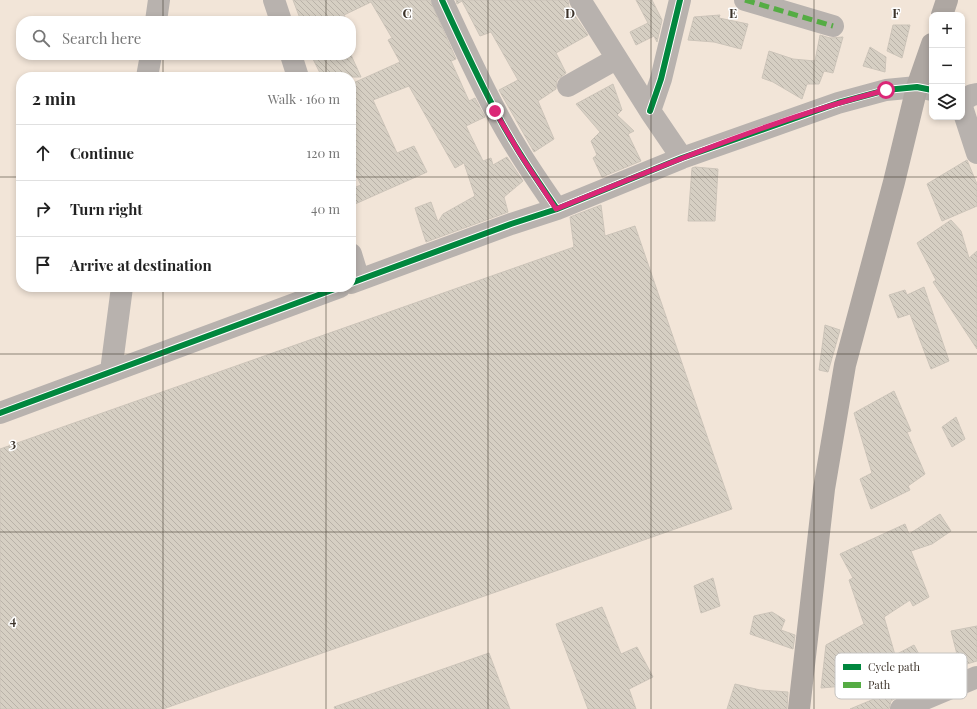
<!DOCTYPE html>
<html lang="en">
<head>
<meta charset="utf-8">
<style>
  body { margin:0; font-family:"Playfair Display",serif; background:#f6f6f6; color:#222 }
  .controls { position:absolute; right:12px; top:12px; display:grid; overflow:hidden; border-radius:8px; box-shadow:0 2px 6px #0003 }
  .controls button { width:36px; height:36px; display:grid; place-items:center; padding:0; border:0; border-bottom:1px solid #e0e0e0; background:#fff; color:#222; font:20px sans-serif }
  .stop { position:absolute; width:12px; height:12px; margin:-9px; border:3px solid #db2777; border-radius:50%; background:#fff }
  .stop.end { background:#db2777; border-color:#fff; box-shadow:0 1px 4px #0008 }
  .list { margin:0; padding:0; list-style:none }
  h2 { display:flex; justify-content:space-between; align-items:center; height:52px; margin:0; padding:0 16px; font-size:17px }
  h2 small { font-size:13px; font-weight:400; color:#767676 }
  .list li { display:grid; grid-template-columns:26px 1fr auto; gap:12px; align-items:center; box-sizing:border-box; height:56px; padding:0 16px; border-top:1px solid #e0e0e0 }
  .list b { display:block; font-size:15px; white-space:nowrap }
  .list em { font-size:13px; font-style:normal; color:#767676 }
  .icon { flex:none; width:22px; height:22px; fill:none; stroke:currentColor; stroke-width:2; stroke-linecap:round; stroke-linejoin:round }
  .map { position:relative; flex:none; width:977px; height:709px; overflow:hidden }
  .search { position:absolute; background:#fff; box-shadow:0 2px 6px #0003; left:16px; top:16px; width:340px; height:44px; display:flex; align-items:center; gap:10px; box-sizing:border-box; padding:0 14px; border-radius:16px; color:#767676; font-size:15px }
  .panel { position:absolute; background:#fff; box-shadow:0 2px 6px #0003; left:16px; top:72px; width:340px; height:220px; border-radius:16px }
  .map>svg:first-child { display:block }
  .building { fill:url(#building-back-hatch); stroke:#ccc4b9 }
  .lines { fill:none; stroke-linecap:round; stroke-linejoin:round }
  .street { stroke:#b8b2ae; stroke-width:22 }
  .secondary { stroke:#aea7a2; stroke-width:22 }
  .quiet { stroke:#55ac44; stroke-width:5; stroke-dasharray:10 5; stroke-linecap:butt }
  .cycleway-casing { stroke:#fff; stroke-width:8 }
  .cycleway { stroke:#00873e; stroke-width:6 }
  .route { stroke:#db2777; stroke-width:5 }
  .grid { fill:none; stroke:#3c332a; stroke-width:1; stroke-opacity:0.55 }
  .key { fill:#fff; stroke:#c4c2bf; stroke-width:1 }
  .key-label { font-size:11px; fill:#3c332a }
  .grid-label { font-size:13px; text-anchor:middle; font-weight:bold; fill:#3c332a; stroke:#fff; stroke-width:3; stroke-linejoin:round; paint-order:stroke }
</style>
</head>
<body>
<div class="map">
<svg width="977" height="709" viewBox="0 0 977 709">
  <defs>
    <pattern id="building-back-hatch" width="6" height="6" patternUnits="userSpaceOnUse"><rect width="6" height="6" fill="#d6cfc3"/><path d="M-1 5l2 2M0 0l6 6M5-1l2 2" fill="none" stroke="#b9b2a8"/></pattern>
  </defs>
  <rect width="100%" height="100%" fill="#f2e5d8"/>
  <!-- building -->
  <path class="building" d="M293,0h137l26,59 -5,2 18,40 6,-3 10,19 -19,9 17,35 8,-3 2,7 14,-8 16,24 -19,16 4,15 -82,30 -11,-34 16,-6 7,20 5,-8 32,-18 -11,-33 -9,5 -46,-82 -36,14 24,53 17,-7 13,26 -72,32 -4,-15 10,-4 -10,-20v-81l49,-22 -12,-22 4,-2 -21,-36 -27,13 3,6h-46z
    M456,0h112l1,7 19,28 -32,18 10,20 -9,7 -1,9 -18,12 16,38 -20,13 -35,-62 19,-10 -27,-48 -11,4 -18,-35 -5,3z
    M636,0h16l10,20 -5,22 -3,-6 -18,9 -6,-13 18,-9z
    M720,15l-1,3 29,6 -7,25 -27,-7 -26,-2 6,-23z
    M893,25h17l-8,33 -15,-7z
    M820,35l10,3 13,-1 -10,36 -9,-2 -5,13h-12l-5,15 -29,-17 -11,-4 7,-27 24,8 22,2z
    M870,47l16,10 -1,15 -22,-6z
    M311,55h40l10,22h-39z
    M613,84l9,26 -5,5 17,16 -6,3 13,27 -39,16 -9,-19 4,-3 -6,-14 9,-9 -24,-28z
    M967,160l10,24v22l-35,15 -15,-37z
    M695,167l23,2 -3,52h-27l4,-53z
    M601,205l4,31 30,-10 97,283 -569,200h-163v-260l574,-202 -4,-30z
    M951,220l10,11 8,27 8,-7v98l-44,-67 3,-2 -19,-37z
    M924,287l25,74 -18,8 -21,-55 -12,4 -9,-23 16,-5 2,5z
    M825,325l15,5 -12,42 -9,-2z
    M894,391l17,40 -4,1 18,42 -17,12 2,4 -39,19 -11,-30 12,-6 -18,-60z
    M956,417l9,22 -13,8 -10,-20z
    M940,514l11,17 -19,13 -21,7 18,46 -16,9 -3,-6 -26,17 11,38 19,-10 18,33 -111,10 5,-43 38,-21 -15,-44 4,-2 -13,-24 65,-30 4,10z
    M713,578l7,28 -19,7 -7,-27z
    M602,607l19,47 16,-7 16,30 -24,12 7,20h-48l-32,-85z
    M772,612l13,8 -4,10 14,5 -2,14 -43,-15 4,-18z
    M977,626v35l-17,5 -9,-35z
    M489,653l21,56h-175l-1,-2z
    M735,684l25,6 28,2 -1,17h-60z
    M898,689l3,6 -10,6 -2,8h-39z"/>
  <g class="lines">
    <!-- street -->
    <path class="street" d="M274,0l7,21
      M442,0c17,37 34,74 53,110 18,35 40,67 62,99
      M580,0l70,111 32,47
      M745,0l88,26
      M156,21l3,-21
      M291,55l7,22
      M147,77l4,-22
      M568,86l48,-27
      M962,101l10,-6 5,-1
      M962,107l15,46
      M650,111l11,-32 19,-79
      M351,254l8,26
      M351,283l160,-59 46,-15 125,-51 156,-55 48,-13 31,-3 15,3
      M111,371l11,-84
      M0,413l340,-126
      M901,709l76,-32"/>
    <!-- secondary -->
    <path class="secondary" d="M942,15l5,-15
      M799,709l25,-220 21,-124 49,-183 23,-95 15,-43"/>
    <!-- quiet -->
    <path class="quiet" d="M745,0l88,26"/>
    <!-- cycleway casing -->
    <g class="cycleway-casing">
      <path id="cycleway" d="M442,0c17,37 34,74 53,110 18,35 40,67 62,99
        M650,111l11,-32 19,-79
        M351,283l160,-59 46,-15 125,-51 156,-55 48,-13 31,-3 15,3
        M0,413l340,-126"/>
    </g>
    <!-- cycleway -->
    <use href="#cycleway" class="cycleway"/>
  </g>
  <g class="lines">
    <!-- route -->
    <path class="route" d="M495,111l25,43 36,55c108,-44 217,-90 330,-119"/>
  </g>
  <!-- grid -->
  <path class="grid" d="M163,0v21M326,0v21M488,0v709M651,0v709M814,0v709M163,55v22M326,55v22M0,177h21M351,177h626M163,287v422M326,287v422M0,354h977M0,532h977"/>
  <!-- legend -->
  <rect x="835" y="653" width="132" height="46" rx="6" class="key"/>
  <rect x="843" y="664" width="18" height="6" fill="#00873e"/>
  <rect x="843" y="682" width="18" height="6" fill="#55ac44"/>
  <g class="key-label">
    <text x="868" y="671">Cycle path</text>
    <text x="868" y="689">Path</text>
  </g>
  <g class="grid-label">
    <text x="407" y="18">C</text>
    <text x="570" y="18">D</text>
    <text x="733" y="18">E</text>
    <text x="896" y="18">F</text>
    <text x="13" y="448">3</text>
    <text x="13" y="625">4</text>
  </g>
</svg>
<div class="controls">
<button>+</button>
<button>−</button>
<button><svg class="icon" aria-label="layers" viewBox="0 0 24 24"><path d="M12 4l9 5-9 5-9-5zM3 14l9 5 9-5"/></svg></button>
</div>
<div class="stop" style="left:886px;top:90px"></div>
<div class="stop end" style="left:495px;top:111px"></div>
<div class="search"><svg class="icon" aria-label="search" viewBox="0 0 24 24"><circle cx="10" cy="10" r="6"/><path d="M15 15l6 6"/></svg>Search here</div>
<section class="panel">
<h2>2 min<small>Walk · 160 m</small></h2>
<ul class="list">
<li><svg class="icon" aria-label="ahead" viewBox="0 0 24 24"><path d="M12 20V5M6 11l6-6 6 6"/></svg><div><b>Continue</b></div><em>120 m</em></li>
<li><svg class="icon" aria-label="right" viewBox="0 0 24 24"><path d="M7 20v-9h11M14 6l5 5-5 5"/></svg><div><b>Turn right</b></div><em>40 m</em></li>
<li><svg class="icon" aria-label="arrive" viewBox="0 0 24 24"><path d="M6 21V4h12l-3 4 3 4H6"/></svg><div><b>Arrive at destination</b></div></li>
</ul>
</section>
</div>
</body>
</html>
